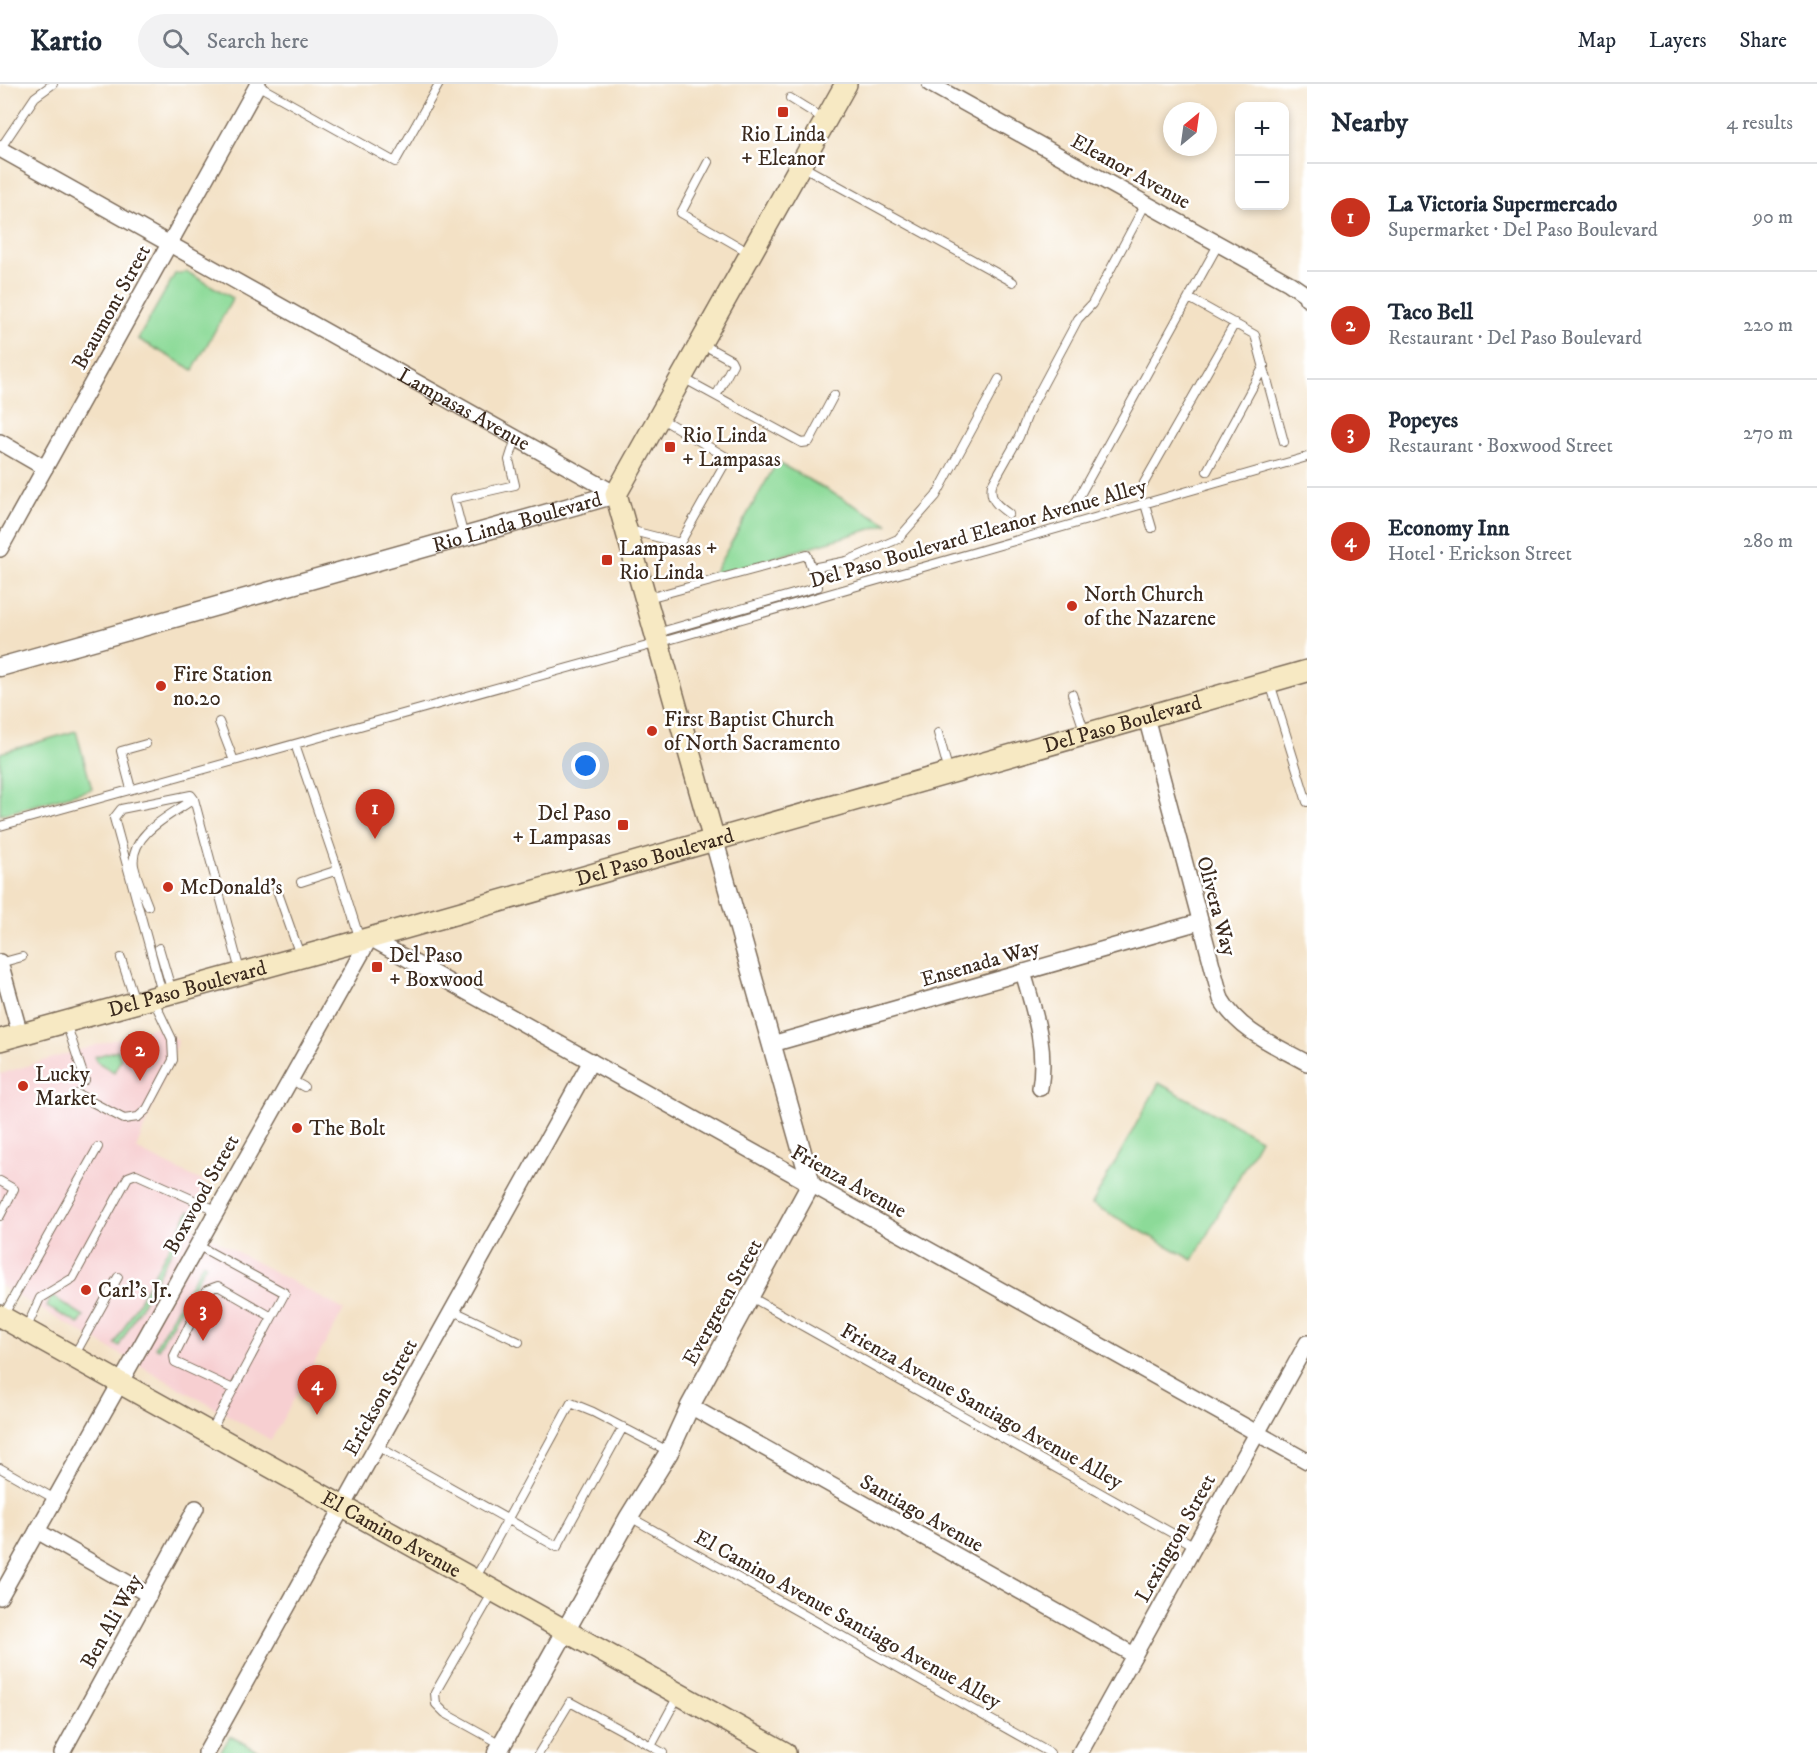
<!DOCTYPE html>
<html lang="en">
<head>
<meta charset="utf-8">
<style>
  body { margin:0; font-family:"IM FELL DW Pica",serif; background:#f2f2f3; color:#1f2937 }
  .controls { position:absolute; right:18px; top:18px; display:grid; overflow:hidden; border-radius:12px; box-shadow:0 3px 9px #0003 }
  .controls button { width:54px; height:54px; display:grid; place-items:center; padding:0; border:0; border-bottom:2px solid #e0e1e3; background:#fff; color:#1f2937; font:30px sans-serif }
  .compass { position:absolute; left:1163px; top:18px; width:54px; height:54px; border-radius:50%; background:#fff; box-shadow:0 3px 9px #0003; rotate:29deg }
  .you { position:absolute; left:586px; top:682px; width:21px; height:21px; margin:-15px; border:4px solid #fff; border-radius:50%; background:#1a73e8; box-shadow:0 0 0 9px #1a73e833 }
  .badge { display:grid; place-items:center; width:39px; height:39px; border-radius:50%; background:#c8321e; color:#fff; font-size:20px; font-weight:700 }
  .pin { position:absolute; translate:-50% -50px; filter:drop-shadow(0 2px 3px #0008) }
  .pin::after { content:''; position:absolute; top:32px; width:21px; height:18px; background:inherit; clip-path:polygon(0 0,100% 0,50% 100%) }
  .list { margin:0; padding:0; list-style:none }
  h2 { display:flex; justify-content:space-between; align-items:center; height:78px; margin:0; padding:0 24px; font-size:26px }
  h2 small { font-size:20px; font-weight:400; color:#747a83 }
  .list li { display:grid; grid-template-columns:39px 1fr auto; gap:18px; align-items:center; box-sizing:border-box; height:108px; padding:0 24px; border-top:2px solid #e0e1e3 }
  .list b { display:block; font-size:22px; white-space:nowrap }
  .list p { margin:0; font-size:20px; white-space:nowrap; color:#747a83 }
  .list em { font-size:20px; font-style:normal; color:#747a83 }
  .icon { flex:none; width:33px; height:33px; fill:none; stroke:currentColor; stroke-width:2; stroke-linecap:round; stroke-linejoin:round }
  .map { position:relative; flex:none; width:1307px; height:1669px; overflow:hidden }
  header { display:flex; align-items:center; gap:36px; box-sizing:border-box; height:84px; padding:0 30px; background:#fff; border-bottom:2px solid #e0e1e3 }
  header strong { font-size:28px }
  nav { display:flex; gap:33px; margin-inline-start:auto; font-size:21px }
  .search { width:420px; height:54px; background:#f2f2f3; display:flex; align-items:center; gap:15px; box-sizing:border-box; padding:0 21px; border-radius:33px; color:#747a83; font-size:22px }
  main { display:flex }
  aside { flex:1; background:#fff }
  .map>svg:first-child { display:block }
  .built { fill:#f7cfd1 }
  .green { fill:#8cda98; stroke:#64825b; stroke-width:1.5 }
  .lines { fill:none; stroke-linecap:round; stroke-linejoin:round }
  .service-casing { stroke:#7b6a58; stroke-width:10 }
  .minor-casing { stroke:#7b6a58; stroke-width:18 }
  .tertiary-casing { stroke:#7b6a58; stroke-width:21 }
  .secondary-casing { stroke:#7b6a58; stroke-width:24 }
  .service { stroke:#fff; stroke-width:8 }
  .minor { stroke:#fff; stroke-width:15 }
  .tertiary { stroke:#fff; stroke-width:18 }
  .secondary { stroke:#f7e9c3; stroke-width:21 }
  .poi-dot { fill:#c8321e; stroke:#fff; stroke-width:2 }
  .labels { text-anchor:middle; stroke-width:5; stroke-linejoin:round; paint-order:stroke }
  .poi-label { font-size:21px; fill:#3b2a1e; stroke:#fff; text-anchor:start }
  .street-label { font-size:21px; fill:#3b2a1e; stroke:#fff }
</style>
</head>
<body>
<header>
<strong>Kartio</strong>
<div class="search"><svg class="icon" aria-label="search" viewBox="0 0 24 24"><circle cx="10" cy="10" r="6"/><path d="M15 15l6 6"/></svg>Search here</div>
<nav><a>Map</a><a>Layers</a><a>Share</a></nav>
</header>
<main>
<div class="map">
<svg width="1307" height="1669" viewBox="0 0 1307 1669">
  <rect width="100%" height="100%" fill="#fff"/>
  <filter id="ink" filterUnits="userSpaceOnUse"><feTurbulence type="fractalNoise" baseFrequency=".0167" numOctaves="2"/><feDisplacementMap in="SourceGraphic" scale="12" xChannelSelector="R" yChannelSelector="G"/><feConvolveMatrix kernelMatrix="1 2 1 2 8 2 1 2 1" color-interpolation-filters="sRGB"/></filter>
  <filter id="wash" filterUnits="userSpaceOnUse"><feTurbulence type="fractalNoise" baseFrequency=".008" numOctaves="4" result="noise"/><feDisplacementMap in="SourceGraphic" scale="24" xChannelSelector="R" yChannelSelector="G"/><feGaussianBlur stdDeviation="1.35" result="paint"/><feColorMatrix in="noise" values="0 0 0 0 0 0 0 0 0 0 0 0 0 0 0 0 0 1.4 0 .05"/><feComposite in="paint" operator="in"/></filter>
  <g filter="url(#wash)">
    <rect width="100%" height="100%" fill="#f3e1c5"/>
    <!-- built -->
    <path class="built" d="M155,943l23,13 -42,109 70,34 -20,41 158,86 -73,130 -271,-154v-212z"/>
    <!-- green -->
    <path class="green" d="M187,188l46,26 -40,72 -55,-31 37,-65z
      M777,378l111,62 -186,55 13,-8z
      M76,647l16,58 -92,26v-62z
      M118,966l3,9 -7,13 -17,-10 -3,-5z
      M1159,999l101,56 -67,121 -101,-56z
      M189,1127l3,3 -73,132 -4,-2z
      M203,1178l3,2 -48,85 -3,-2z
      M53,1213l31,19 -5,8 -32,-17 3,-8z
      M230,1652l32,17h-42z"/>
  </g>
  <g filter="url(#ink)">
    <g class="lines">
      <!-- service casing -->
      <g class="service-casing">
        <path id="service" d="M257,1l138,77 44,-78
          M790,14l34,21
          M0,65l35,-52 18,-13
          M708,78l-27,51 69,40
          M802,82l211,116
          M1189,214l66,37 29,107
          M702,260l29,16 2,4 -17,32
          M683,294l119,65 7,-1 25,-47
          M1207,387l57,-105
          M1144,399l91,-160
          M1075,420l144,-261
          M1145,420l7,24
          M1009,430c-11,-8 -20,-14 -17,-29l27,-48 11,-28 48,-90 14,-15 54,-101
          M629,446l51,13 48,-85 -68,-40
          M464,453l-10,-38 61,-14 -6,-25 7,-22
          M812,484l35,-7 51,-22 38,-43 63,-117
          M648,514l159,-43 11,32 -161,46
          M1270,599l37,119
          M1072,610l13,39
          M219,638l15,39
          M938,649l11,39
          M295,660l43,126 -37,12
          M131,705l-10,-38 25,-7
          M0,742l658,-183 649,-186
          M338,786l22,70
          M277,806l23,65
          M148,822c-5,-13 -11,-27 -14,-40 -5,-32 37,-51 60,-67
          M159,864l13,44
          M121,874l14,43
          M0,879l22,-6
          M162,909l-48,-175 7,-9 70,-14 3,4 46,172
          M66,939l19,57
          M290,995l14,8
          M77,1010l47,25 14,-2 9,-8 26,-49 -1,-21 -19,-40
          M0,1097l14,8 -14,27
          M197,1161l88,48 -74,138
          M751,1213l444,249
          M452,1226l67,32
          M3,1232l95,-169
          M26,1245l14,-31 33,-20 55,-101 8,-3 80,36
          M74,1272l44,-79
          M233,1305l-58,-27 -1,-6 33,-66 11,-4 54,31
          M377,1362l180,101 66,-120
          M0,1384l55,31
          M630,1433l420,236
          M475,1495l96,-176 22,9 75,39
          M493,1508l-58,101 1,11 9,9 56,31
          M539,1669l31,-51 81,44
          M663,1669l-12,-7 27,-50"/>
      </g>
      <!-- minor casing -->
      <g class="minor-casing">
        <g id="minor">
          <path d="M930,0l359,199 16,11 2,5"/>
          <path id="s1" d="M0,65l616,345"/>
          <path d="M0,358l45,26"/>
          <path d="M0,465l258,-465"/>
          <path d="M1146,633l75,282c19,33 54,46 86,64"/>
          <path d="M0,878l20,72"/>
          <path d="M1023,888c11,39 24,75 17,116"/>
          <path d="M772,960l427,-122"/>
          <path d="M690,1322l444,249"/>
          <path d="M37,1447l112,64"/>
          <path d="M0,1513l370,-659 937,523"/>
          <path d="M62,1669l134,-245"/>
          <path d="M206,1669l385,-692"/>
          <path d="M1080,1669l227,-410"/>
        </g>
      </g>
      <!-- tertiary casing -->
      <g class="tertiary-casing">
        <g id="tertiary">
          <path id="s2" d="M0,583l616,-173"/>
          <path d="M497,1669l132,-236 40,-65 21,-46 121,-222 -97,-344"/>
        </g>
      </g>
      <!-- secondary casing -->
      <g class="secondary-casing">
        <g id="secondary">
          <path d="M714,756l-98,-346 230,-410"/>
          <path id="s3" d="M0,956l370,-102 937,-267"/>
          <path id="s4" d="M0,1232l785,437"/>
        </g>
      </g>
      <!-- service -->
      <use href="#service" class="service"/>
      <!-- minor -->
      <use href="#minor" class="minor"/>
      <!-- tertiary -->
      <use href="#tertiary" class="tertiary"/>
      <!-- secondary -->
      <use href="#secondary" class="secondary"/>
    </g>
  </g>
  <!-- markers -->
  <g class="poi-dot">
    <rect x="777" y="22" width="12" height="12" rx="3"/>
    <rect x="664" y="357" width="12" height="12" rx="3"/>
    <rect x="601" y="470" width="12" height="12" rx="3"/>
    <circle cx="1072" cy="522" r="6"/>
    <circle cx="161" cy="602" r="6"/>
    <circle cx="652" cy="647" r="6"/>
    <rect x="617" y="735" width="12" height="12" rx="3"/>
    <circle cx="168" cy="803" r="6"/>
    <rect x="371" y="877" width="12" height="12" rx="3"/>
    <circle cx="23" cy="1002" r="6"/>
    <circle cx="297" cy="1044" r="6"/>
    <circle cx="86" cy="1206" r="6"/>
  </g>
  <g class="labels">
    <!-- poi labels -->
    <g class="poi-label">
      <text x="783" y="57" text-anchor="middle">Rio Linda<tspan x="783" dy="24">+ Eleanor</tspan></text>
      <text x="682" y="358">Rio Linda<tspan x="682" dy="24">+ Lampasas</tspan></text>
      <text x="619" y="471">Lampasas +<tspan x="619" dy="24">Rio Linda</tspan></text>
      <text x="1084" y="517">North Church<tspan x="1084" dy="24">of the Nazarene</tspan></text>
      <text x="173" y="597">Fire Station<tspan x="173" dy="24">no.20</tspan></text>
      <text x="664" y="642">First Baptist Church<tspan x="664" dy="24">of North Sacramento</tspan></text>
      <text x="611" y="736" text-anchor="end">Del Paso<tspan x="611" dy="24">+ Lampasas</tspan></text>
      <text x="180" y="810">McDonald's</text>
      <text x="389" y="878">Del Paso<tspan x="389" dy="24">+ Boxwood</tspan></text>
      <text x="35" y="997">Lucky<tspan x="35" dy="24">Market</tspan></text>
      <text x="309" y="1051">The Bolt</text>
      <text x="98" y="1213">Carl's Jr.</text>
    </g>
    <!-- street labels -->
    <g class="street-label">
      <text transform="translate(1131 87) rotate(29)" y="7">Eleanor Avenue</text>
      <text transform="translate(111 223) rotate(-61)" y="7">Beaumont Street</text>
      <text dy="7" stroke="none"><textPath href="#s1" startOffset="532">Lampasas Avenue</textPath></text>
      <text dy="7" stroke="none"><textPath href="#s2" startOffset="537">Rio Linda Boulevard</textPath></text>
      <text transform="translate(978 449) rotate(-16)" y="7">Del Paso Boulevard Eleanor Avenue Alley</text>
      <text dy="7" stroke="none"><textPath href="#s3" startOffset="1166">Del Paso Boulevard</textPath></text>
      <text dy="7" stroke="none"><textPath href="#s3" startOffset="680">Del Paso Boulevard</textPath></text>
      <text transform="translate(1217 822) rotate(75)" y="7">Olivera Way</text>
      <text transform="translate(980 879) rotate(-16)" y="7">Ensenada Way</text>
      <text dy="7" stroke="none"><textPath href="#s3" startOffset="194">Del Paso Boulevard</textPath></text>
      <text transform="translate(849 1097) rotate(29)" y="7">Frienza Avenue</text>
      <text transform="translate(201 1110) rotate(-61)" y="7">Boxwood Street</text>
      <text transform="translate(722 1218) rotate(-61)" y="7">Evergreen Street</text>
      <text transform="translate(380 1313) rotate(-61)" y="7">Erickson Street</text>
      <text transform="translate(982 1322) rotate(29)" y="7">Frienza Avenue Santiago Avenue Alley</text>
      <text transform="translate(922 1429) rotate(29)" y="7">Santiago Avenue</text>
      <text dy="7" stroke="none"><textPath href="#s4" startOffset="448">El Camino Avenue</textPath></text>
      <text transform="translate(1175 1454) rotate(-61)" y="7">Lexington Street</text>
      <text transform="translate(848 1535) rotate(29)" y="7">El Camino Avenue Santiago Avenue Alley</text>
      <text transform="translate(111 1537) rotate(-61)" y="7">Ben Ali Way</text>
    </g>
  </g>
</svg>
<div class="controls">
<button>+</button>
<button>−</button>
</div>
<svg class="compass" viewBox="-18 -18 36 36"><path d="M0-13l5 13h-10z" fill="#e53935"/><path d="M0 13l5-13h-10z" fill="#747a83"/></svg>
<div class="you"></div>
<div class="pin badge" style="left:375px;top:755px">1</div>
<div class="pin badge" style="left:140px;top:997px">2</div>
<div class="pin badge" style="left:203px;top:1257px">3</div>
<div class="pin badge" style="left:317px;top:1331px">4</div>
</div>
<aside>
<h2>Nearby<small>4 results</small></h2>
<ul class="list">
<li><span class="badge">1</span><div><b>La Victoria Supermercado</b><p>Supermarket · Del Paso Boulevard</p></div><em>90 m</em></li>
<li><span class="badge">2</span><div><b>Taco Bell</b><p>Restaurant · Del Paso Boulevard</p></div><em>220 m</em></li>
<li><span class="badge">3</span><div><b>Popeyes</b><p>Restaurant · Boxwood Street</p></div><em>270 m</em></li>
<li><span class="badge">4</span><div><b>Economy Inn</b><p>Hotel · Erickson Street</p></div><em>280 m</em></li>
</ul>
</aside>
</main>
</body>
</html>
